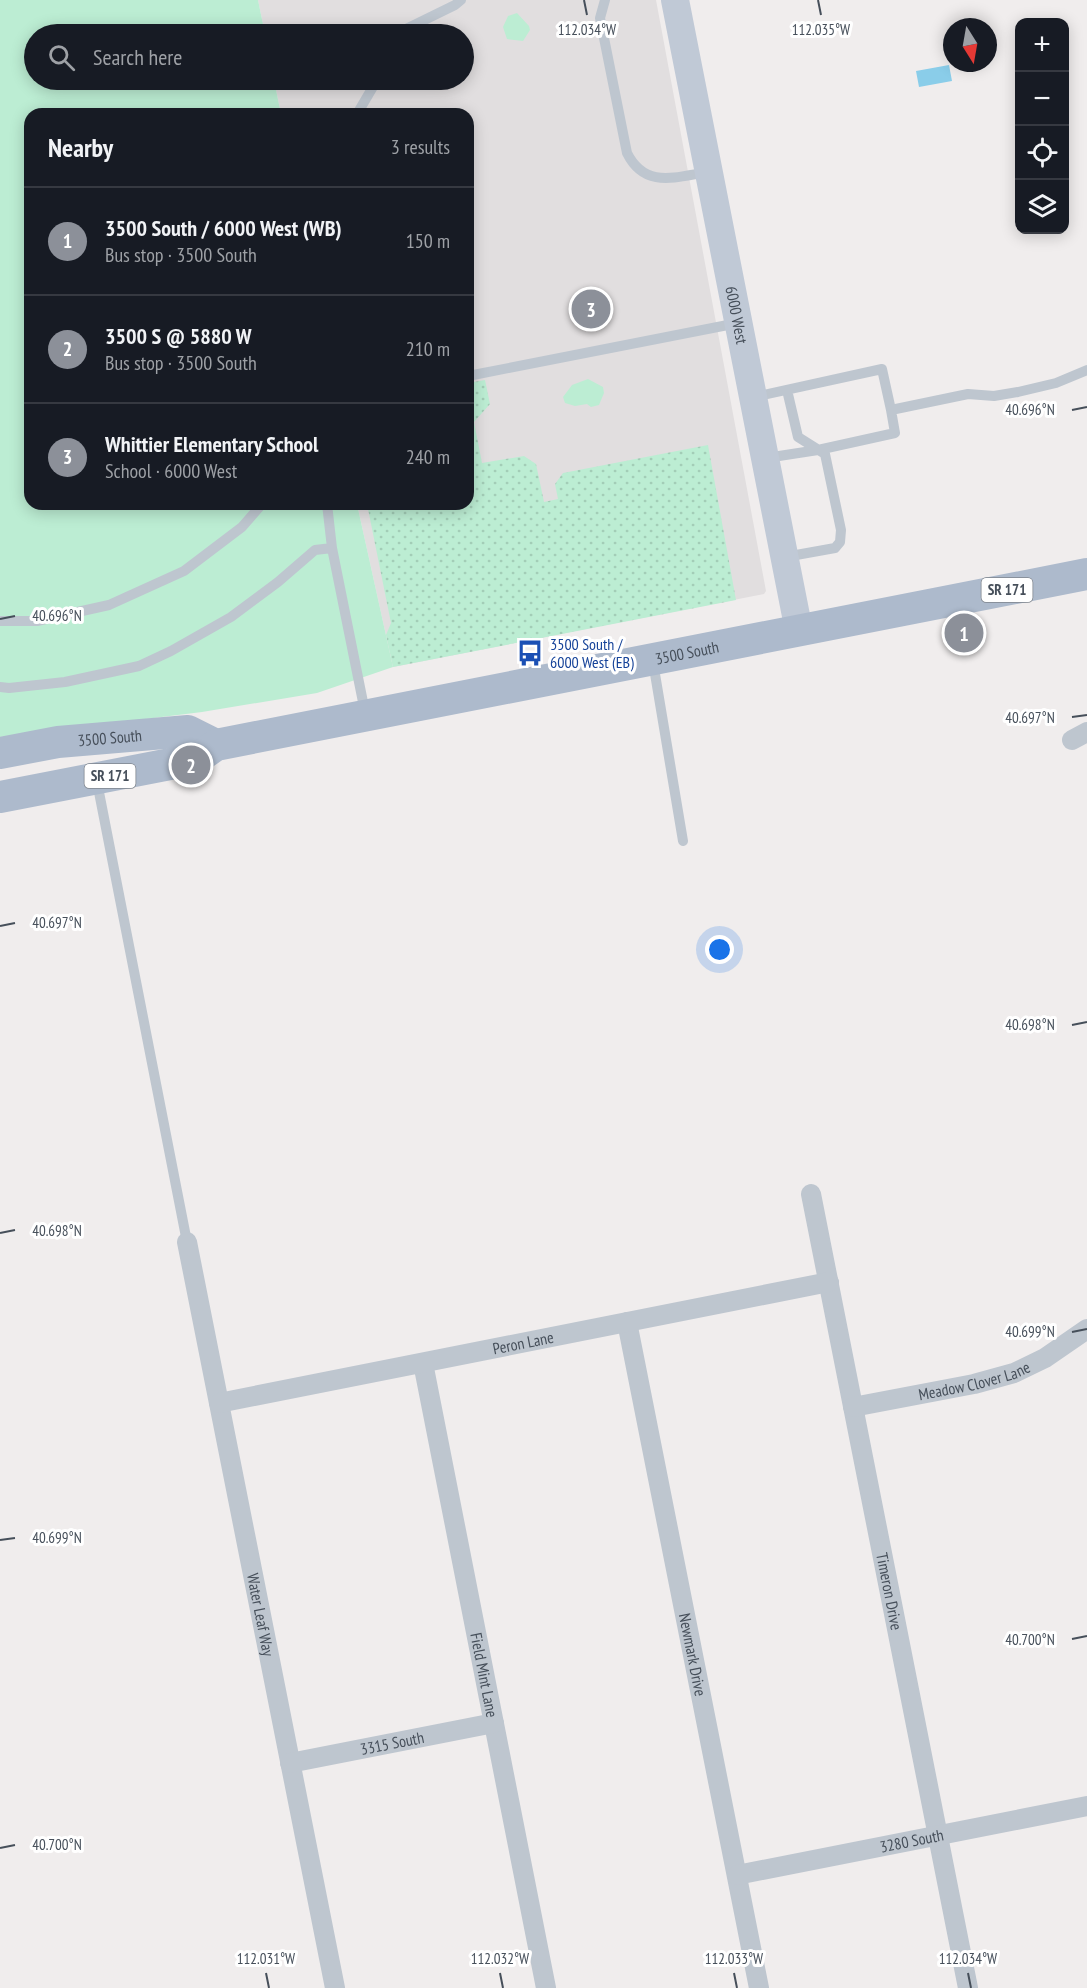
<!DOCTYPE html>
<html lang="en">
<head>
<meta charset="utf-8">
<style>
  body { margin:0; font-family:"PT Sans Narrow",sans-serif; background:#242831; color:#f1f3f6 }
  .controls { position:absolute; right:18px; top:18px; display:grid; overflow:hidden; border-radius:12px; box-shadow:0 3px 15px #0003 }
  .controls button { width:54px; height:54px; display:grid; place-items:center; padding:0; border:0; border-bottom:2px solid #363941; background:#171b24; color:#f1f3f6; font:30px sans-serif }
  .compass { position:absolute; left:943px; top:18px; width:54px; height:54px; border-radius:50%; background:#171b24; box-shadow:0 3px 15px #0003; rotate:169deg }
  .you { position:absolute; left:720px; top:950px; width:21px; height:21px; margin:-15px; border:4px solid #fff; border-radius:50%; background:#1a73e8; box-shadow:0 0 0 9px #1a73e833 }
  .badge { display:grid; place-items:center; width:39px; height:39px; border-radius:50%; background:#8c9099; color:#fff; font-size:20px; font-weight:700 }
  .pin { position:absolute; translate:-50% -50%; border:3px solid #fff; box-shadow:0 2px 6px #0006 }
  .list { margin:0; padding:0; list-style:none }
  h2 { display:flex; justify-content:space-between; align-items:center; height:78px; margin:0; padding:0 24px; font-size:26px }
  h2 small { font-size:20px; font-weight:400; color:#9ea1a6 }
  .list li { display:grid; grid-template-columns:39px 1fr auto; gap:18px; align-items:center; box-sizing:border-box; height:108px; padding:0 24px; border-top:2px solid #363941 }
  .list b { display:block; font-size:22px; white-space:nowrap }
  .list p { margin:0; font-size:20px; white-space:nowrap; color:#9ea1a6 }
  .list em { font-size:20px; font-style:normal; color:#9ea1a6 }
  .icon { flex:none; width:33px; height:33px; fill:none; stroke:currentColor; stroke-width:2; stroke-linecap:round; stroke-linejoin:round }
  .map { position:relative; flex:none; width:1087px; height:1988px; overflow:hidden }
  .search { position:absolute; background:#171b24; box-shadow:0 3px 15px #0003; left:24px; top:24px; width:450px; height:66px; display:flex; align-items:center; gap:15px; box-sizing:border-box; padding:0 21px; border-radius:33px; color:#9ea1a6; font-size:22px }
  .panel { position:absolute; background:#171b24; box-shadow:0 3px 15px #0003; left:24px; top:108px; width:450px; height:402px; border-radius:18px }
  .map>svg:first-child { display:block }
  .education { fill:#e1dedf }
  .grass { fill:url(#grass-dots) }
  .park { fill:#bcedd3 }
  .water { fill:#8acde9 }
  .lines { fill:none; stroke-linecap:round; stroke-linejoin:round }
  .lane { stroke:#bec6cf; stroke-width:10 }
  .street { stroke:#bec6cf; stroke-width:20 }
  .secondary { stroke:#c0c9d6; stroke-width:28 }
  .primary { stroke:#adbacc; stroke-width:32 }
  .ticks { fill:none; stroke:#464f5a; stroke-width:2 }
  .labels { text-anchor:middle; stroke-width:6; stroke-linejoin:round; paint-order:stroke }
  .shield { fill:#fff; stroke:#7e848c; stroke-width:1.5 }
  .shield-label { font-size:15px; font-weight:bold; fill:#464f5a }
  .street-label { font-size:16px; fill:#464f5a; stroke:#fff }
  .transit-label { font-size:16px; fill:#164399; stroke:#fff; text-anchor:start }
  .ticks-label { font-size:15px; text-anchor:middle; fill:#464f5a; stroke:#fff; stroke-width:6; stroke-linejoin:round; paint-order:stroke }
</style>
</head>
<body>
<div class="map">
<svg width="1087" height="1988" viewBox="0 0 1087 1988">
  <defs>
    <pattern id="grass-dots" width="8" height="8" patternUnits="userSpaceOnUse" patternTransform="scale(1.5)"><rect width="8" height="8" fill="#bcedd3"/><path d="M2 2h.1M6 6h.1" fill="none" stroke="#a3cdb7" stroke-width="1.8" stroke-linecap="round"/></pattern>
  </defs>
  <rect width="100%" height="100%" fill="#f0eded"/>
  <!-- education -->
  <path class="education" d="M258,0h398l110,591 -2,3 -371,73 -36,-163h111v-390h-187l-7,-34h190v-46h-199z"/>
  <!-- grass -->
  <path class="grass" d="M485,380l5,24 -16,18 8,41 42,-7 12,8 8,38 14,-3 -3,-15 8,-11 145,-28 28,155 -343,67 -7,-32 5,-12 -24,-119h101v-121z"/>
  <!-- park -->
  <path class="park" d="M0,0h258l7,34h-231v46h240l7,34h-251v390h327l36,163 -76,26 -115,19 -202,25z
    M517,13l12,13 1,4 -7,11 -16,-2 -4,-12 5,-11z
    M588,379l15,8 1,6 -5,12 -8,2 -4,-3 -12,2 -10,-3 -2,-6 9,-12z"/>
  <!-- water -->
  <path class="water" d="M949,65l3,16 -33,6 -3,-16z"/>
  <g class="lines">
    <!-- lane -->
    <path class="lane" d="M605,0l-5,18 27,135c18,36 48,24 81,19
      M402,34l4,-5 49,-24 6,-5
      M357,114l20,-34
      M468,376l270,-53
      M754,397l128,-28 9,41 77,-16 26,2 24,-4 38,-9 31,-13
      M766,458l52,-8 77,-17 -4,-23
      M327,504l5,44 33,164
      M785,557l50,-9 5,-6 1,-12 -16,-76 -27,-17 -11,-47
      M0,621h37l72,-16 75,-34 58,-44 20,-23
      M653,662l30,179
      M0,687l9,1 56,-6 74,-16 32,-15 60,-34 47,-35 37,-32 17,-2
      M97,782l90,460"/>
    <!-- street -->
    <g class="street">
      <path d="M1072,740l15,-8"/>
      <path id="s1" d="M811,1194l157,794"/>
      <path id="s2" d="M187,1242l148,746"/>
      <path id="s3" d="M627,1322l132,666"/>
      <path id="s4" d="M423,1363l123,625"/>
      <path id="s5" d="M219,1403l610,-121"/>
      <path id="s6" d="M853,1407l121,-23 40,-11 31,-15 42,-29"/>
      <path id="s7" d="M290,1763l204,-40"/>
      <path id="s8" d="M737,1875l350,-69"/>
    </g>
    <!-- secondary -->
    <path class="secondary" id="s9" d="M675,0l124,631"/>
    <!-- primary -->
    <g class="primary">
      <path id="s10" d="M0,753l58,-11 130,-11 28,14"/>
      <path id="s11" d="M0,797l196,-38 20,-14 871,-171"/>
    </g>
  </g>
  <!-- ticks -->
  <path class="ticks" d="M584,0l3,15M818,0l3,15M1072,410l15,-3M0,619l15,-3M1072,717l15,-2M0,926l15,-3M1072,1025l15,-3M0,1233l15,-3M1072,1332l15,-3M0,1540l15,-2M1072,1639l15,-3M0,1848l15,-3M266,1973l3,15M500,1973l3,15M734,1973l3,15M968,1973l3,15"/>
  <!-- icons -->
  <defs>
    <g id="bus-bare" transform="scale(2.07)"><path d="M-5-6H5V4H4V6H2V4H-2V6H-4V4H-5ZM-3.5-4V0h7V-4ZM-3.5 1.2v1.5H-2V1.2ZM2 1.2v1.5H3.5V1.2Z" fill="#1a4fb4" stroke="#fff" stroke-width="2.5" paint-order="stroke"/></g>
  </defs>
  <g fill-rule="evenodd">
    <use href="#bus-bare" x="530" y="653"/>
  </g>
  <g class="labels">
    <!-- shield labels -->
    <g class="shield">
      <rect x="981.5" y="578" width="51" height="24" rx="4.5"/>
      <rect x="84.5" y="764" width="51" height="24" rx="4.5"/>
    </g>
    <g class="shield-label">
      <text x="1007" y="595">SR 171</text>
      <text x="110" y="781">SR 171</text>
    </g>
    <!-- street labels -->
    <g class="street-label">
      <text dy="6" stroke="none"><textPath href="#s9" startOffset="321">6000 West</textPath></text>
      <text dy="6" stroke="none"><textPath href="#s11" startOffset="704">3500 South</textPath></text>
      <text dy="6" stroke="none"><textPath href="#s10" startOffset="111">3500 South</textPath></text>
      <text dy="6" stroke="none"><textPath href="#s5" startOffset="310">Peron Lane</textPath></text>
      <text dy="6" stroke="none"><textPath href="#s6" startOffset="124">Meadow Clover Lane</textPath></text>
      <text dy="6" stroke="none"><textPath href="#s1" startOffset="405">Timeron Drive</textPath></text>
      <text dy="6" stroke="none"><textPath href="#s2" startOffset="380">Water Leaf Way</textPath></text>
      <text dy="6" stroke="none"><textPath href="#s3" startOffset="339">Newmark Drive</textPath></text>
      <text dy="6" stroke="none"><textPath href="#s4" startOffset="318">Field Mint Lane</textPath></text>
      <text dy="6" stroke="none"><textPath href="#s7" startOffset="104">3315 South</textPath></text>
      <text dy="6" stroke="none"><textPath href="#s8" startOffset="178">3280 South</textPath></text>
    </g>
    <!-- transit labels -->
    <g class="transit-label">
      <text x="550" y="650">3500 South /<tspan x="550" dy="18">6000 West (EB)</tspan></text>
    </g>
  </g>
  <g class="ticks-label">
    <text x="587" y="35">112.034°W</text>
    <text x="821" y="35">112.035°W</text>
    <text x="1030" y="415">40.696°N</text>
    <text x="57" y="621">40.696°N</text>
    <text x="1030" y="723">40.697°N</text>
    <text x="57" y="928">40.697°N</text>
    <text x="1030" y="1030">40.698°N</text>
    <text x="57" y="1236">40.698°N</text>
    <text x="1030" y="1337">40.699°N</text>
    <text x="57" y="1543">40.699°N</text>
    <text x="1030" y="1645">40.700°N</text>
    <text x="57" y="1850">40.700°N</text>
    <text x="266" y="1964">112.031°W</text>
    <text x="500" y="1964">112.032°W</text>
    <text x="734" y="1964">112.033°W</text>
    <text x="968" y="1964">112.034°W</text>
  </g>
</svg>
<div class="controls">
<button>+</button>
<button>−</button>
<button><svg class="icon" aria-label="locate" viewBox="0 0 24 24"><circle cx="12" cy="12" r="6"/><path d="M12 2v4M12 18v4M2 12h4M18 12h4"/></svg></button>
<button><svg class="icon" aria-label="layers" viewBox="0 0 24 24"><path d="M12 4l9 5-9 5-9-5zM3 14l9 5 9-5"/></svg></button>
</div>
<svg class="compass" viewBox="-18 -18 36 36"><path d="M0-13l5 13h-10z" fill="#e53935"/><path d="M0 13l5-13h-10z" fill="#9ea1a6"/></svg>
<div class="you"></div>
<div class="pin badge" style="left:964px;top:633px">1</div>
<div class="pin badge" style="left:191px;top:765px">2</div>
<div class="pin badge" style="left:591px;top:309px">3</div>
<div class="search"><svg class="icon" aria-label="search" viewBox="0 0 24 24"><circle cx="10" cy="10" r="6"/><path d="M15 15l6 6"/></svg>Search here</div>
<section class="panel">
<h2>Nearby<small>3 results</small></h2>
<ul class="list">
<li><span class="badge">1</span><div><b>3500 South / 6000 West (WB)</b><p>Bus stop · 3500 South</p></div><em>150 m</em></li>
<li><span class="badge">2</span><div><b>3500 S @ 5880 W</b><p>Bus stop · 3500 South</p></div><em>210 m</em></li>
<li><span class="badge">3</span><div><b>Whittier Elementary School</b><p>School · 6000 West</p></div><em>240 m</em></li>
</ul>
</section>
</div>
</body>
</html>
